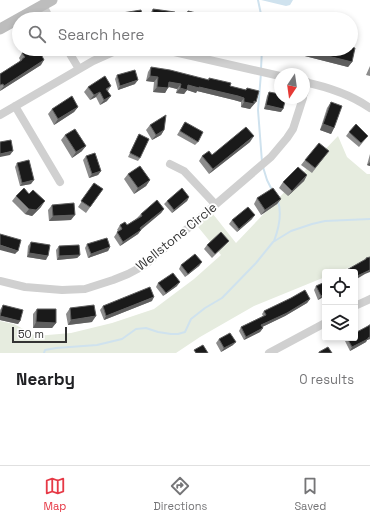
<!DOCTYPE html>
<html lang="en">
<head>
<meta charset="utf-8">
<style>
  body { margin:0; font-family:"Space Grotesk",sans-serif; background:#f2f2f2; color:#202124 }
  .controls { position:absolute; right:12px; bottom:12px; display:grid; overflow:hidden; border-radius:4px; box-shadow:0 2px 6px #0003 }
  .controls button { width:36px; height:36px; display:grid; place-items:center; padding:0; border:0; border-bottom:1px solid #e0e0e0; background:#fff; color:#202124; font:20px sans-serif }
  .compass { position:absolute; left:274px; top:68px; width:36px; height:36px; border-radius:50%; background:#fff; box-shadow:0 2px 6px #0003; rotate:193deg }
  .scale { position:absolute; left:12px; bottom:10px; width:55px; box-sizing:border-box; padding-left:4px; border:2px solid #333; border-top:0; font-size:11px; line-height:14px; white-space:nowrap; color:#333; -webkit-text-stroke:3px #fff; paint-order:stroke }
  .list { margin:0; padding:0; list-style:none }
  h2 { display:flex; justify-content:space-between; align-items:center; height:52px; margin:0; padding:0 16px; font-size:17px }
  h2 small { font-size:13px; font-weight:400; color:#757577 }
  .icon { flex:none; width:22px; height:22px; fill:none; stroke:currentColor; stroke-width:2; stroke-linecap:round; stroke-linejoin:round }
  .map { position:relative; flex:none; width:370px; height:353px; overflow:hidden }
  .search { position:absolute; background:#fff; box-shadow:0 2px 6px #0003; left:12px; right:12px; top:12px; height:44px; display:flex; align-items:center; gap:10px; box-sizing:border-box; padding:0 14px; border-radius:22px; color:#757577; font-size:15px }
  .sheet { height:112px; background:#fff }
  nav { display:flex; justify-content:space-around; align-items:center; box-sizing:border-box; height:56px; border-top:1px solid #e0e0e0; background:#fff; font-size:11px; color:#757577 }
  nav a { display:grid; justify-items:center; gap:2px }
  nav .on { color:#e63946 }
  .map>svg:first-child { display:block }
  .green { fill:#e6ecdf }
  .water { fill:#cfe2ee }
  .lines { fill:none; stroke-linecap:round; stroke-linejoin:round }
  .stream { stroke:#cfe2ee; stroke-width:2 }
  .street { stroke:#d0d0d0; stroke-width:8 }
  .secondary { stroke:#bdbdbd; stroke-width:11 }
  .wall { fill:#8c8c8c }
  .shaded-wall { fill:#5f5f5f }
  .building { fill:#1a1a1a; stroke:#5f5f5f }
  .labels { text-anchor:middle; stroke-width:4; stroke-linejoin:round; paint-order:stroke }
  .street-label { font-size:13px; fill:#333; stroke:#fff }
</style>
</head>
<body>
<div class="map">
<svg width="370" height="353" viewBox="0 0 370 353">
  <rect width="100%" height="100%" fill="#fff"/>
  <!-- green -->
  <path class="green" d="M338,136l9,21 20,17h3v85l-32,13h-13v5l-71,29 -54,31 -24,16h-176v-32l14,3 22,12 35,-3 41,-10 42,-14 40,-30 27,-24 -27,-33 15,-13 27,34z"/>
  <!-- water -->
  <path class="water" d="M261,0h32l-3,5 -4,1z"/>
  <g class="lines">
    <!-- stream -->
    <path class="stream" d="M258,0l4,19
      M261,69l1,-20
      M261,73l-3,37 4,52
      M263,167l4,13 5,10
      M274,241c5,-13 8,-27 4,-40
      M44,353l1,-3 11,-2 41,-3 25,-6 14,-10 10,-1 12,4 13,2h7l7,-2 6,-13 14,-11 17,-10 34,-35 17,-21 18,-11 21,-7 13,-3 45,-2"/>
    <!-- street -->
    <path class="street" d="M43,5l7,14
      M67,49l12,20
      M161,49l119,27
      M304,82c24,5 46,12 66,26
      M304,94l3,-12
      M15,106l45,76
      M0,115l93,-54 20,-9 14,-3
      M170,164l14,7 31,33
      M0,281l25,6 37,3 23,-1 28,-9 15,-6 17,-9 126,-108 16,-19 6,-9 10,-31
      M355,306l15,-7
      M269,353l56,-30"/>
    <!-- secondary -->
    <path class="secondary" d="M0,29l52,-29"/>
  </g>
  <!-- wall -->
  <path class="wall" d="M153,9l21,10h-24l1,-7z
    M188,11l34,8h-38l1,-4z
    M122,13l21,6h-23v-2z
    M287,49h58l2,1v-1h4l1,13 -4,5 -51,-13 1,-3z
    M31,50l13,5 -2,1 -1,9 -41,26v-17l19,-12 1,-2 -1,-2 3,-5z
    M370,66v10l-4,-1z
    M151,67l57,13 1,-2 21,8 16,4 1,-2 6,18h-1l-2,3 -9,-2v-5l-7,-2 -37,-9 -1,2 -9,-3 -3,4 -8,-1 1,-4 -9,-2 -3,6 -12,-1 1,-10 -8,-1 2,-9z
    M117,75l18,9 -17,6 -3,-11z
    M111,86l-3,5 -1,10 -7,4 -4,-8 -6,3 -6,-8 4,-5z
    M269,92l12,20 -17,-3 3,-13z
    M331,102l3,26 -3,6 -11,-4 7,-22z
    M78,107l-4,5 -20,13 -6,-11 4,-5z
    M185,122l13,20 -3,3 -18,-10z
    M150,125l14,5 -3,5 -9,5 -6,-10z
    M349,132l19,4 -9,11 -13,-11z
    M139,134l1,24 -2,3 -10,-4 9,-19z
    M65,135l17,16 -10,7 -11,-18z
    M250,142l-41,32 -10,-13 3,-5 10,-1z
    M370,154v12l-3,-1z
    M86,156l15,15 -3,4 -9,3 -6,-18z
    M325,156l-13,17 -11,-8 4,-5z
    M17,163l14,21 -11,2 -5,-19z
    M128,174l22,6 -4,6 -12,8 -10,-15z
    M307,175l-3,6 -16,15 -9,-8 4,-6z
    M94,183l9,6 -17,24 -8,-6z
    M16,196l25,11 -9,9 -7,-2 -13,-13z
    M189,197l-2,4 -15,12 -8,-9 3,-3z
    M257,198l24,1 -4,5 -16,11 -7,-11z
    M52,205l19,15 -22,1 -1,-11z
    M164,209l-3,4 -20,17 -3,4 -18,12 -6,-9 4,-6 -1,-1 3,-5h7l10,-7 4,-4z
    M252,219l-15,13 -8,-8 3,-4z
    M31,242l15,18 -19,-3 1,-11z
    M87,244l23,3 -2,4 -20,7 -3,-10z
    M226,244l-14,14 -8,-9 3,-4z
    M59,246l21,9 -3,3 -20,2 -1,-10z
    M202,262l-3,4 -14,11 -6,-8 2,-4z
    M158,283l19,3 -14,10 -7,-9z
    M316,286l9,10 -7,4 -4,-10z
    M310,299l-3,4 -22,13 -23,11 1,1 -3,4 -16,8 -5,-9 2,-4 22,-11 -1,-2 2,-3z
    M152,301l-48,19 -4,-10 3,-4z
    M3,305l17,16 -2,3 -18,-4v-10z
    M70,308l22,14 -24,3 -2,-11z
    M37,309l19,14 -4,5h-19v-14z
    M370,324v15l-3,1 -1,2 -16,9 -5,-10 2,-3h8z
    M219,339l14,6 -12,7 -5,-9z"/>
  <!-- shaded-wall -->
  <path class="shaded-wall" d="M287,49h12l-1,2z
    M300,49l52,13 -4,5 -51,-13z
    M48,50l-4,5 -7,4 4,-5z
    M44,60l-3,5 -41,26 4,-5z
    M150,76l8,1 -4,5 -8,-1z
    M138,80l-3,4 -17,6 2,-4z
    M169,82l12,2 -4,5 -11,-3z
    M188,85l11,2 39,9 6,2 -3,4 -7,-2 -37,-9 -1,2 -9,-3 -3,4 -8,-1 4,-5z
    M157,87l11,1 -3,5 -12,-1z
    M100,92l-4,5 -6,3 4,-5z
    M111,96l-4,5 -7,4 4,-5z
    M254,101l2,1 -6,7 -9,-2 3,-5z
    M266,105l17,4 -2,3 -17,-3z
    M78,107l-4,5 -20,13 4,-6z
    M323,124l11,4 -3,6 -11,-4z
    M164,130l-3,5 -9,5 4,-5z
    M254,136l-4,6 -41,32 4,-5z
    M86,146l-4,5 -10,7 4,-6z
    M13,151l-3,4 -10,2v-3z
    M370,162v4l-3,-1z
    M101,171l-3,4 -9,3 3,-4z
    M307,175l-3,6 -16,15 4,-5z
    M34,180l-3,4 -11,2 2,-3z
    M150,180l-4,6 -12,8 4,-6z
    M189,197l-2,4 -15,12 2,-3z
    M281,199l-4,5 -16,11 4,-5z
    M45,201l-4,6 -9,9 -7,-2 4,-5z
    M164,209l-3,4 -23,19 3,-2 -3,4 -18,12 3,-4z
    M75,215l-4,5 -22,1 4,-5z
    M255,215l-3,4 -15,13 2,-3z
    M0,245l18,6 -3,3 -15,-4z
    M110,247l-2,4 -20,7 3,-4z
    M29,253l19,3 -2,4 -19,-3z
    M80,255l-3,3 -20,2 2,-4z
    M202,262l-3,4 -14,11 3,-3z
    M370,270v2l-5,2 -10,6v-3z
    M180,282l-3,4 -14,10 3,-3z
    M325,294v2l-7,4 3,-4z
    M154,297l-2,4 -48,19 2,-4z
    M310,299l-3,4 -22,13 -27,13 3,-4z
    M0,316l20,5 -2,3 -18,-4z
    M96,316l-4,6 -24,3 3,-5z
    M36,322l20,1 -4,5h-19z
    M263,328l-3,4 -16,8 2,-3z
    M370,337v2l-3,1 -1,2 -16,9 2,-4z
    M236,342l-3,3 -12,7 3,-4z"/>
  <!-- building -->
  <path class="building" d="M153,9l22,3 -1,7h-22z
    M141,10l2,9h-20l-1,-6z
    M188,11l34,8h-36z
    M112,17l1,2h-11z
    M351,47l4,1 -3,14 -52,-13h45l3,1 1,-1h2z
    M28,49h3v1l2,-1h14l1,1 -7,4 3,6 -40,26 -1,-2 -3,1v-11l22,-14v-1l3,-2 -3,-4z
    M151,67l19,3 39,10v-2l22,5 -1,3 16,4 1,-2 12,3 -3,11 -2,-1v3l-10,-2v-4l-6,-2 -39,-9v1l-11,-3 -1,5 -7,-2 1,-4 -12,-2 -1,6 -11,-1 1,-10 -8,-1z
    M135,70l3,10 -18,6 -3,-11z
    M105,76l6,10 -5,3 5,7 -7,4 -4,-8 -6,3 -6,-8z
    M269,92l11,2v4h6l-3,11 -17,-4z
    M72,96l6,11 -20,12 -6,-10z
    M331,102l11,4 -8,22 -11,-4z
    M166,115l-2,15 -8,5 -6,-10z
    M185,122l18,10 -5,10 -18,-11z
    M356,124l12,12 -7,7 -12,-11z
    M246,127l8,9 -41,33 -11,-13 7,-5 3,4z
    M75,129l11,17 -10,6 -11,-17z
    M139,134l10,5 -9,19 -10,-5z
    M11,140l2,11 -13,3v-12z
    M319,143l10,8 -14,17 -10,-8z
    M95,153l6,18 -9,3 -6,-18z
    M29,160l5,20 -12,3 -5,-20z
    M140,166l10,14 -12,8 -10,-14z
    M298,167l9,8 -15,16 -9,-9z
    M94,183l9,6 -13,18 -9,-6z
    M24,188l5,6 4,-4 12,11 -9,9 -7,-1 -13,-13z
    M182,188l7,9 -15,13 -7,-9z
    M273,188l8,11 -16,11 -8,-12z
    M157,200l7,9 -24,19 1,2 -18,12 -6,-10 5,-3 -2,-4 5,-3 2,3 15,-9 -1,-2z
    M74,203l1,12 -22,1 -1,-11z
    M248,207l7,8 -16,14 -7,-9z
    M221,232l8,9 -14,13 -8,-9z
    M0,234l21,6 -3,11 -18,-6z
    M107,238l3,9 -19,7 -4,-10z
    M31,242l19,3 -2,11 -19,-3z
    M79,245l1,10 -21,1v-10z
    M195,254l7,8 -14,12 -7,-9z
    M370,257v13l-15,7v-5h-12l23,-13v-1z
    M173,273l7,9 -14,11 -8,-10z
    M325,282v12l-4,2 -5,-10z
    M150,287l4,10 -48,19 -3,-10z
    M305,290l5,9 -23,14 -26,12 2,3 -17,9 -5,-10 25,-12 -2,-4 27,-13z
    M3,305l20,5 -3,11 -20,-5z
    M94,305l2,11 -25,4 -1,-12z
    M37,309h19v14l-20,-1z
    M370,325v12l-2,1v1l-16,8 -5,-9h8v-5z
    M230,333l6,9 -12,6 -5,-9z
    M203,345l5,8h-12l-2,-3z
    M328,347l4,6h-13v-1z"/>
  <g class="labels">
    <!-- street labels -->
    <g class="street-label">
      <text transform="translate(176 236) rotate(-39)" y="5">Wellstone Circle</text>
    </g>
  </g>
</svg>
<div class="controls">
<button><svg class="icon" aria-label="locate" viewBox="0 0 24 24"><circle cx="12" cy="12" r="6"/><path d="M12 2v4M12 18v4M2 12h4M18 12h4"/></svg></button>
<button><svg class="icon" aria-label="layers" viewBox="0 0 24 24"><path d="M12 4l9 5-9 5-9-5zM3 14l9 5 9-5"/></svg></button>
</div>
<svg class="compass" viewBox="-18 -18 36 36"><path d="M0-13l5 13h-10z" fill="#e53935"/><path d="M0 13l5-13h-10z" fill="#757577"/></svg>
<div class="scale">50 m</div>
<div class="search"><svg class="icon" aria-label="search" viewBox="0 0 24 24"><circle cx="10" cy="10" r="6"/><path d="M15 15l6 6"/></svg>Search here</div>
</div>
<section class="sheet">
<h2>Nearby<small>0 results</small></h2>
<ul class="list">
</ul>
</section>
<nav>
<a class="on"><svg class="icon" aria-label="map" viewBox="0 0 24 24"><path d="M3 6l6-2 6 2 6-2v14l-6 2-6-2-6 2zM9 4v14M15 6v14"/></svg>Map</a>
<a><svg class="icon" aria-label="directions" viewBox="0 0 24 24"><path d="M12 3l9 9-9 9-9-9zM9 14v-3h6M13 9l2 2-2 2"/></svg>Directions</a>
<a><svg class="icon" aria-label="saved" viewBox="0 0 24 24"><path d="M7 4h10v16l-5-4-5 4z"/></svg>Saved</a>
</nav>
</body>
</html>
